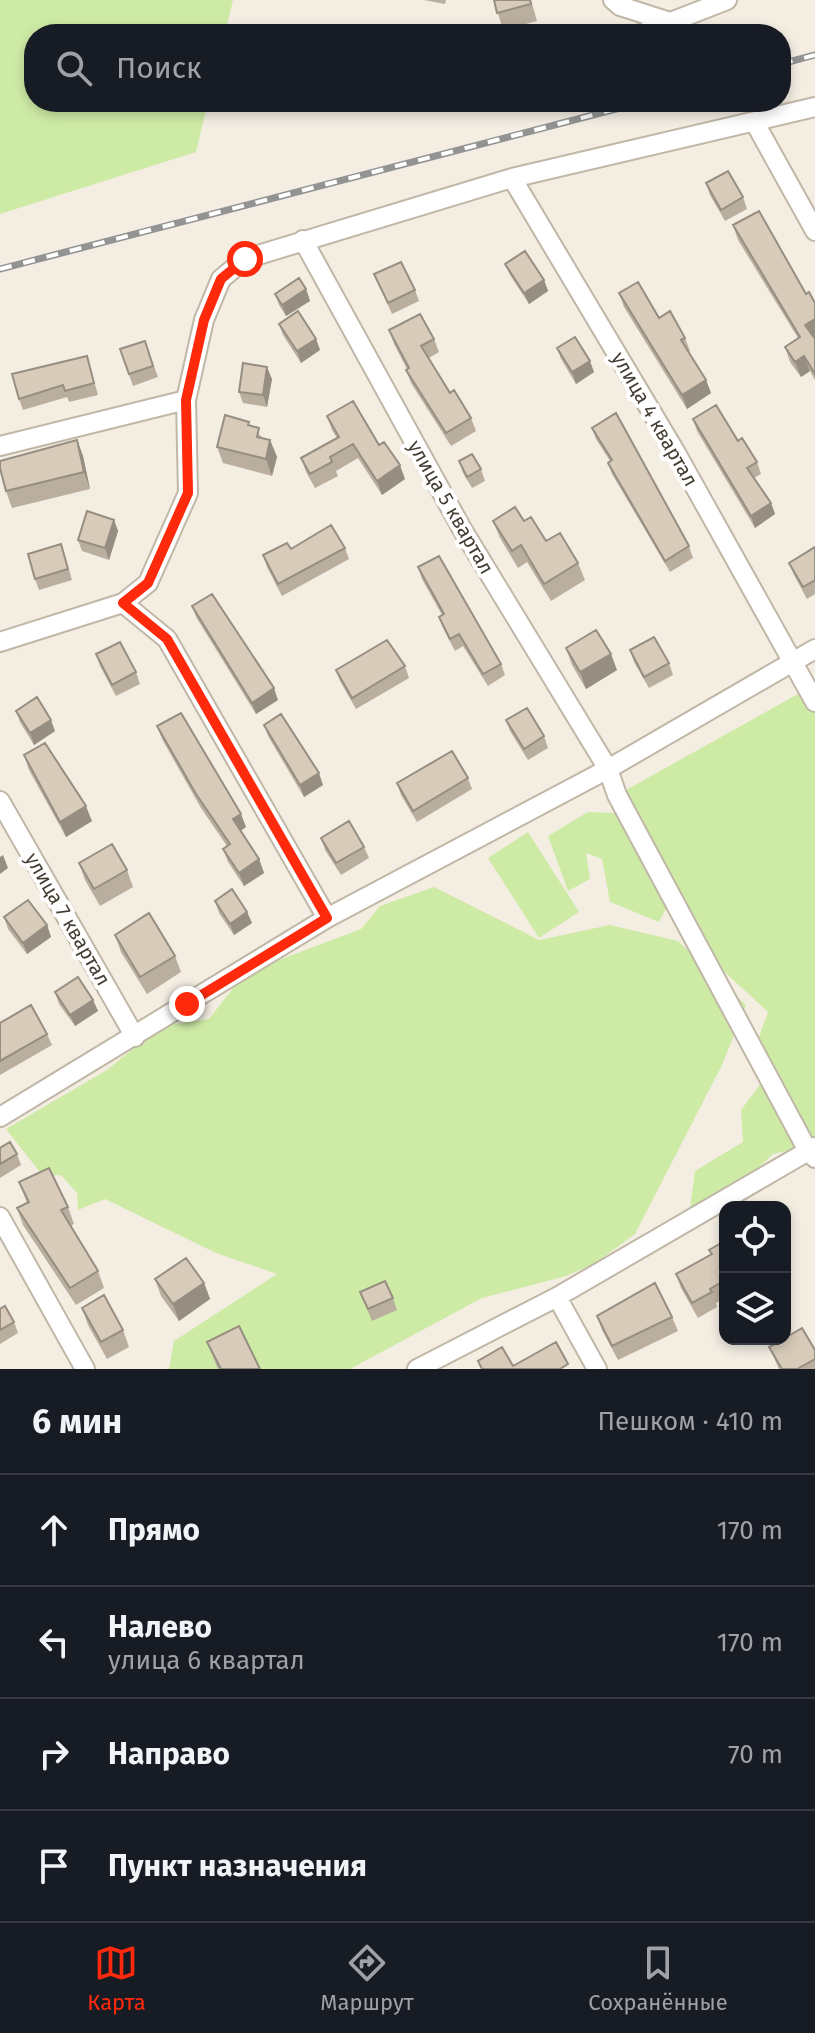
<!DOCTYPE html>
<html lang="ru">
<head>
<meta charset="utf-8">
<style>
  body { margin:0; font-family:"Fira Sans",sans-serif; background:#20242c; color:#f1f3f6 }
  .controls { position:absolute; right:24px; bottom:24px; display:grid; overflow:hidden; border-radius:16px; box-shadow:0 4px 12px #0003 }
  .controls button { width:72px; height:72px; display:grid; place-items:center; padding:0; border:0; border-bottom:2px solid #363941; background:#171b24; color:#f1f3f6; font:40px sans-serif }
  .stop { position:absolute; width:24px; height:24px; margin:-18px; border:6px solid #ff290c; border-radius:50%; background:#fff }
  .stop.end { background:#ff290c; border-color:#fff; box-shadow:0 2px 8px #0008 }
  .list { margin:0; padding:0; list-style:none }
  h2 { display:flex; justify-content:space-between; align-items:center; height:104px; margin:0; padding:0 32px; font-size:34px }
  h2 small { font-size:26px; font-weight:400; color:#9ea1a6 }
  .list li { display:grid; grid-template-columns:52px 1fr auto; gap:24px; align-items:center; box-sizing:border-box; height:112px; padding:0 32px; border-top:2px solid #363941 }
  .list b { display:block; font-size:30px; white-space:nowrap }
  .list p { margin:0; font-size:26px; white-space:nowrap; color:#9ea1a6 }
  .list em { font-size:26px; font-style:normal; color:#9ea1a6 }
  .icon { flex:none; width:44px; height:44px; fill:none; stroke:currentColor; stroke-width:2; stroke-linecap:round; stroke-linejoin:round }
  .map { position:relative; flex:none; width:815px; height:1369px; overflow:hidden }
  .search { position:absolute; background:#171b24; box-shadow:0 4px 12px #0003; left:24px; right:24px; top:24px; height:88px; display:flex; align-items:center; gap:20px; box-sizing:border-box; padding:0 28px; border-radius:32px; color:#9ea1a6; font-size:30px }
  .sheet { height:552px; background:#171b24 }
  nav { display:flex; justify-content:space-around; align-items:center; box-sizing:border-box; height:112px; border-top:2px solid #363941; background:#171b24; font-size:22px; color:#9ea1a6 }
  nav a { display:grid; justify-items:center; gap:4px }
  nav .on { color:#ff290c }
  .map>svg:first-child { display:block }
  .green { fill:#ceeba6 }
  .lines { fill:none; stroke-linecap:round; stroke-linejoin:round }
  .minor-casing { stroke:#c1b7a7; stroke-width:22 }
  .minor { stroke:#fff; stroke-width:18 }
  .rail-casing { stroke:#939393; stroke-width:7 }
  .rail { stroke:#fff; stroke-width:4; stroke-dasharray:12; stroke-linecap:butt }
  .wall { fill:#baaf9f }
  .shaded-wall { fill:#978e82 }
  .building { fill:#d8cbb9; stroke:#978e82; stroke-width:2 }
  .route { stroke:#ff290c; stroke-width:10 }
  .labels { text-anchor:middle; stroke-width:8; stroke-linejoin:round; paint-order:stroke }
  .street-label { font-size:20px; fill:#443d32; stroke:#fff }
</style>
</head>
<body>
<div class="map">
<svg width="815" height="1369" viewBox="0 0 815 1369">
  <rect width="100%" height="100%" fill="#f3ede2"/>
  <!-- green -->
  <path class="green" d="M0,0h233l-8,34h-191v68h174l-12,50 -196,62z
    M807,689l8,13v436l-18,10 -24,6 -26,25 -57,29 5,-37 48,-29 -2,-32 21,-28 -5,-40 11,-30 -63,-58 -38,-47 -8,15 -49,-20 -8,-43 -16,-6 4,26 -22,12 -20,-55 40,-24 26,1 3,-18z
    M528,832l51,80 -40,26 -51,-80z
    M434,887l105,53 71,-15 68,16 68,64 -24,60 -87,169 -41,30 -28,12 -84,22 -132,71h-181l5,-28 103,-67 -61,-21 -111,-54 -27,11 -1,-17 -16,-18 -18,1 -37,-47 101,-59 54,-44 48,-7 36,-46 116,-44 19,-23z"/>
  <g class="lines">
    <!-- minor casing -->
    <g class="minor-casing">
      <path id="minor" d="M613,0l7,6 50,16
        M640,34l87,-34
        M755,123l60,108
        M512,178l164,275 139,249
        M303,240l159,289 146,240 9,26 191,356 7,7
        M0,446l186,-46
        M123,603l44,36 160,279
        M0,642l123,-39 25,-20 40,-90 -2,-93 18,-80 17,-41 24,-20 267,-81 303,-71
        M0,801l135,236
        M0,1117l327,-199 281,-149 207,-120
        M0,1217l85,152
        M557,1297l40,72
        M417,1369l140,-72 258,-150"/>
    </g>
    <!-- minor -->
    <use href="#minor" class="minor"/>
    <!-- rail casing -->
    <g class="rail-casing">
      <path id="rail" d="M781,64l34,-9
        M0,269l643,-167"/>
    </g>
    <!-- rail -->
    <use href="#rail" class="rail"/>
  </g>
  <!-- wall -->
  <path class="wall" d="M424,0h22l-1,4z
    M494,0h37l6,21 -34,9z
    M706,183l37,14 4,12 -22,12 -15,-26z
    M733,225l82,114v41l-5,-9 -9,6 -11,-15 -5,-15 13,-9 -60,-98z
    M505,264l39,16 4,11 -19,13 -19,-29z
    M374,274l41,16 4,11 -27,13z
    M306,289l4,12 -24,15 -7,-11 -4,-11z
    M619,293l40,25 26,20 5,13 -1,1 17,28 5,13 -24,16 -63,-102z
    M279,324l37,15 4,11 -19,13 -18,-28z
    M389,330l45,9 5,13 -10,6 21,35 21,25 5,13 -25,15 -40,-63 -5,-13 1,-1 -13,-25z
    M145,341l13,36 -25,9 -13,-37z
    M557,348l37,24 -18,12 -15,-25z
    M87,356l11,39 -29,7 -2,-5 -44,13 -4,-11z
    M272,379l-5,28 -24,-4 -4,-11z
    M327,416l52,29 26,34 -23,16 -24,-37 -22,13 2,5 -23,12 -9,-16 -5,-14 36,-20 -5,-8z
    M693,419l45,22 19,21 4,12 -7,4 17,25 4,11 -20,14 -58,-97z
    M250,426l13,12 7,2 7,17 -5,19 -49,-13 -6,-16z
    M592,428l97,118 4,12 -23,14 -58,-98 -4,-11 2,-2 -14,-22z
    M77,440l6,16 7,33 -78,19 -6,-17z
    M459,461l22,8 4,12 -13,7 -9,-15z
    M114,520l4,11 -9,29 -27,-9 -4,-11z
    M493,521h31l22,20 32,22 7,17 -34,21 -24,-39 -9,6 -18,-30z
    M815,547v47l-8,5 -13,-24 -5,-12z
    M345,548l4,11 -67,37 -15,-29 -4,-12 28,-6z
    M65,556l7,24 -33,10 -4,-11z
    M418,567l83,97 4,11 -17,11 -25,-40 -8,5 -12,-23 -4,-11 3,-2 -20,-36z
    M192,606l86,94 -22,14 -60,-97z
    M566,648l51,22 -31,19 -14,-24z
    M630,650l39,13 4,12 -24,13 -15,-26z
    M96,654l40,18 4,12 -24,12 -16,-30z
    M405,666l4,12 -53,31 -16,-28 -4,-11z
    M16,711l39,20 -21,14 -14,-23z
    M506,720l38,16 4,12 -20,12 -18,-29z
    M264,725l59,60 -19,12 -36,-61z
    M157,726l89,101 -6,4 19,28 5,14 -20,13 -16,-24 -5,-13 4,-3 -26,-38 -39,-69z
    M24,755l68,66 -26,16 -37,-67z
    M468,778l4,11 -55,33 -16,-27 -4,-12z
    M321,838l43,9 5,11 -28,17 -16,-25z
    M79,863l48,7 6,17 -33,19 -15,-26z
    M215,901l32,11 5,11 -18,12 -15,-22z
    M4,917l43,8 4,12 -24,17 -19,-25z
    M115,935l60,21 6,16 -34,22 -26,-42z
    M55,992l38,8 5,11 -23,15 -16,-22z
    M0,1023l47,11 5,11 -52,30z
    M0,1148l17,6 4,11 -21,13z
    M19,1182l49,25 6,17 -4,2 28,45 6,17 -28,17 -53,-80 -6,-17 10,-5z
    M725,1241v57l-9,5 1,4 -19,11 -17,-30 -5,-14 35,-20 -2,-4z
    M155,1279l49,4 6,16 -31,22 -18,-25z
    M360,1292l33,6 4,12 -25,11z
    M82,1308l41,22 6,17 -22,12 -19,-34z
    M0,1309l14,13 4,11 -18,11z
    M597,1316l75,1 6,14 -60,29 -16,-30z
    M207,1342l53,27h-42z
    M769,1347l46,3v19h-36z"/>
  <!-- shaded-wall -->
  <path class="shaded-wall" d="M544,280l4,11 -19,13 -5,-11z
    M306,289l4,12 -24,15 -4,-11z
    M815,319v18l-4,3 -6,-15z
    M316,339l4,11 -19,13 -4,-12z
    M804,356l6,15 -9,6 -6,-15z
    M590,361l4,11 -18,12 -4,-12z
    M267,367l5,12 -5,28 -4,-12z
    M706,380l5,13 -24,16 -5,-14z
    M77,440l6,16 7,33 -6,-17z
    M270,440l7,17 -5,19 -6,-17z
    M400,465l5,14 -23,16 -5,-14z
    M771,503l4,11 -20,14 -4,-12z
    M114,520l4,11 -9,29 -4,-12z
    M611,654l6,16 -31,19 -6,-17z
    M274,688l4,12 -22,14 -4,-11z
    M51,720l4,11 -21,14 -4,-12z
    M319,773l4,12 -19,12 -4,-12z
    M86,806l6,15 -26,16 -6,-15z
    M241,814l5,13 -9,6 -4,-14z
    M3,855l5,13 -8,6v-17z
    M259,859l5,14 -20,13 -5,-13z
    M247,912l5,11 -18,12 -4,-11z
    M47,925l4,12 -24,17 -4,-11z
    M93,1000l5,11 -23,15 -5,-11z
    M204,1283l6,16 -31,22 -6,-17z"/>
  <!-- building -->
  <path class="building" d="M494,0h36l1,4 -34,9z
    M728,171l15,26 -22,13 -15,-27z
    M759,211l47,83 3,-2 6,11v16l-10,6 10,14v35l-11,-18 -9,6 -10,-15 15,-10 -67,-112z
    M525,251l19,29 -20,13 -19,-29z
    M401,262l14,28 -27,13 -14,-29z
    M299,278l7,11 -24,16 -7,-11z
    M638,282l21,36 11,-7 15,27 -4,2 25,40 -24,15 -63,-102z
    M298,311l18,28 -19,12 -18,-27z
    M420,314l14,25 -13,7 29,47 4,-3 17,28 -25,15 -40,-63 3,-2 -20,-38z
    M575,337l15,24 -18,11 -15,-24z
    M145,341l8,25 -24,8 -9,-25z
    M87,356l7,27 -29,8 -2,-6 -44,14 -7,-25z
    M243,363l24,4 -4,28 -24,-3z
    M353,401l26,44 5,-3 16,23 -23,16 -24,-37 -23,13 2,5 -22,12 -9,-16 38,-21 -12,-21z
    M716,405l22,36 4,-3 15,24 -10,6 24,35 -20,13 -58,-97z
    M616,413l73,133 -24,15 -57,-98 4,-3 -20,-32z
    M225,415l24,7 -1,3 11,3 -2,9 13,3 -4,19 -49,-12z
    M77,440l7,32 -78,19 -6,-23v-7z
    M472,454l9,15 -14,8 -8,-16z
    M515,507l9,14 7,-4 15,24 14,-8 18,30 -34,21 -23,-39 -9,6 -19,-30z
    M87,511l27,9 -9,28 -27,-8z
    M331,525l14,23 -67,36 -15,-29 24,-12 4,6z
    M61,544l7,25 -33,10 -7,-25z
    M815,547v33l-12,7 -14,-24z
    M439,556l62,108 -18,10 -24,-40 -9,5 -11,-22 5,-3 -26,-47z
    M212,594l62,94 -22,15 -60,-97z
    M596,630l15,24 -31,18 -14,-24z
    M654,637l15,26 -25,14 -14,-27z
    M387,640l18,26 -53,32 -16,-28z
    M120,642l16,30 -24,13 -16,-31z
    M37,697l14,23 -21,13 -14,-22z
    M527,708l17,28 -20,13 -18,-29z
    M181,713l60,101 -8,5 26,40 -20,14 -16,-24 7,-5 -34,-50 -39,-68z
    M281,714l38,59 -19,12 -36,-60z
    M45,743l41,63 -26,16 -36,-67z
    M452,751l16,27 -55,33 -16,-28z
    M349,821l15,26 -28,16 -15,-25z
    M112,844l15,26 -33,19 -15,-26z
    M232,889l15,23 -17,12 -15,-23z
    M28,900l19,25 -24,18 -19,-26z
    M149,913l26,43 -35,21 -25,-42z
    M78,977l15,23 -23,15 -15,-23z
    M31,1005l16,29 -47,27v-38z
    M10,1142l7,12 -17,10v-16z
    M49,1168l19,39 -7,3 37,61 -28,17 -53,-80 12,-6 -10,-20z
    M725,1241v39l-15,9 2,3 -20,11 -16,-29 36,-20 -3,-4z
    M186,1258l18,25 -31,21 -18,-25z
    M385,1281l8,17 -25,11 -8,-17z
    M655,1283l17,34 -60,29 -15,-30z
    M104,1295l19,35 -22,12 -19,-34z
    M5,1306l9,16 -14,8v-21z
    M239,1326l21,43h-39l-14,-27z
    M802,1328l13,22v9l-18,10h-15l-13,-22 16,-8v-1z
    M556,1342l12,22 -8,5h-78l-4,-8 24,-14 11,19z"/>
  <g class="lines">
    <!-- route -->
    <path class="route" d="M187,1004l140,-86 -160,-279 -44,-36 25,-20 40,-90 -2,-93 18,-80 17,-41 24,-20"/>
  </g>
  <g class="labels">
    <!-- street labels -->
    <g class="street-label">
      <text transform="translate(655 419) rotate(60)" y="7">улица 4 квартал</text>
      <text transform="translate(451 507) rotate(60)" y="7">улица 5 квартал</text>
      <text transform="translate(68 919) rotate(60)" y="7">улица 7 квартал</text>
    </g>
  </g>
</svg>
<div class="controls">
<button><svg class="icon" aria-label="locate" viewBox="0 0 24 24"><circle cx="12" cy="12" r="6"/><path d="M12 2v4M12 18v4M2 12h4M18 12h4"/></svg></button>
<button><svg class="icon" aria-label="layers" viewBox="0 0 24 24"><path d="M12 4l9 5-9 5-9-5zM3 14l9 5 9-5"/></svg></button>
</div>
<div class="stop" style="left:245px;top:259px"></div>
<div class="stop end" style="left:187px;top:1004px"></div>
<div class="search"><svg class="icon" aria-label="search" viewBox="0 0 24 24"><circle cx="10" cy="10" r="6"/><path d="M15 15l6 6"/></svg>Поиск</div>
</div>
<section class="sheet">
<h2>6 мин<small>Пешком · 410 m</small></h2>
<ul class="list">
<li><svg class="icon" aria-label="ahead" viewBox="0 0 24 24"><path d="M12 20V5M6 11l6-6 6 6"/></svg><div><b>Прямо</b></div><em>170 m</em></li>
<li><svg class="icon" aria-label="left" viewBox="0 0 24 24"><path d="M17 20v-9H6M10 6l-5 5 5 5"/></svg><div><b>Налево</b><p>улица 6 квартал</p></div><em>170 m</em></li>
<li><svg class="icon" aria-label="right" viewBox="0 0 24 24"><path d="M7 20v-9h11M14 6l5 5-5 5"/></svg><div><b>Направо</b></div><em>70 m</em></li>
<li><svg class="icon" aria-label="arrive" viewBox="0 0 24 24"><path d="M6 21V4h12l-3 4 3 4H6"/></svg><div><b>Пункт назначения</b></div></li>
</ul>
</section>
<nav>
<a class="on"><svg class="icon" aria-label="map" viewBox="0 0 24 24"><path d="M3 6l6-2 6 2 6-2v14l-6 2-6-2-6 2zM9 4v14M15 6v14"/></svg>Карта</a>
<a><svg class="icon" aria-label="directions" viewBox="0 0 24 24"><path d="M12 3l9 9-9 9-9-9zM9 14v-3h6M13 9l2 2-2 2"/></svg>Маршрут</a>
<a><svg class="icon" aria-label="saved" viewBox="0 0 24 24"><path d="M7 4h10v16l-5-4-5 4z"/></svg>Сохранённые</a>
</nav>
</body>
</html>
